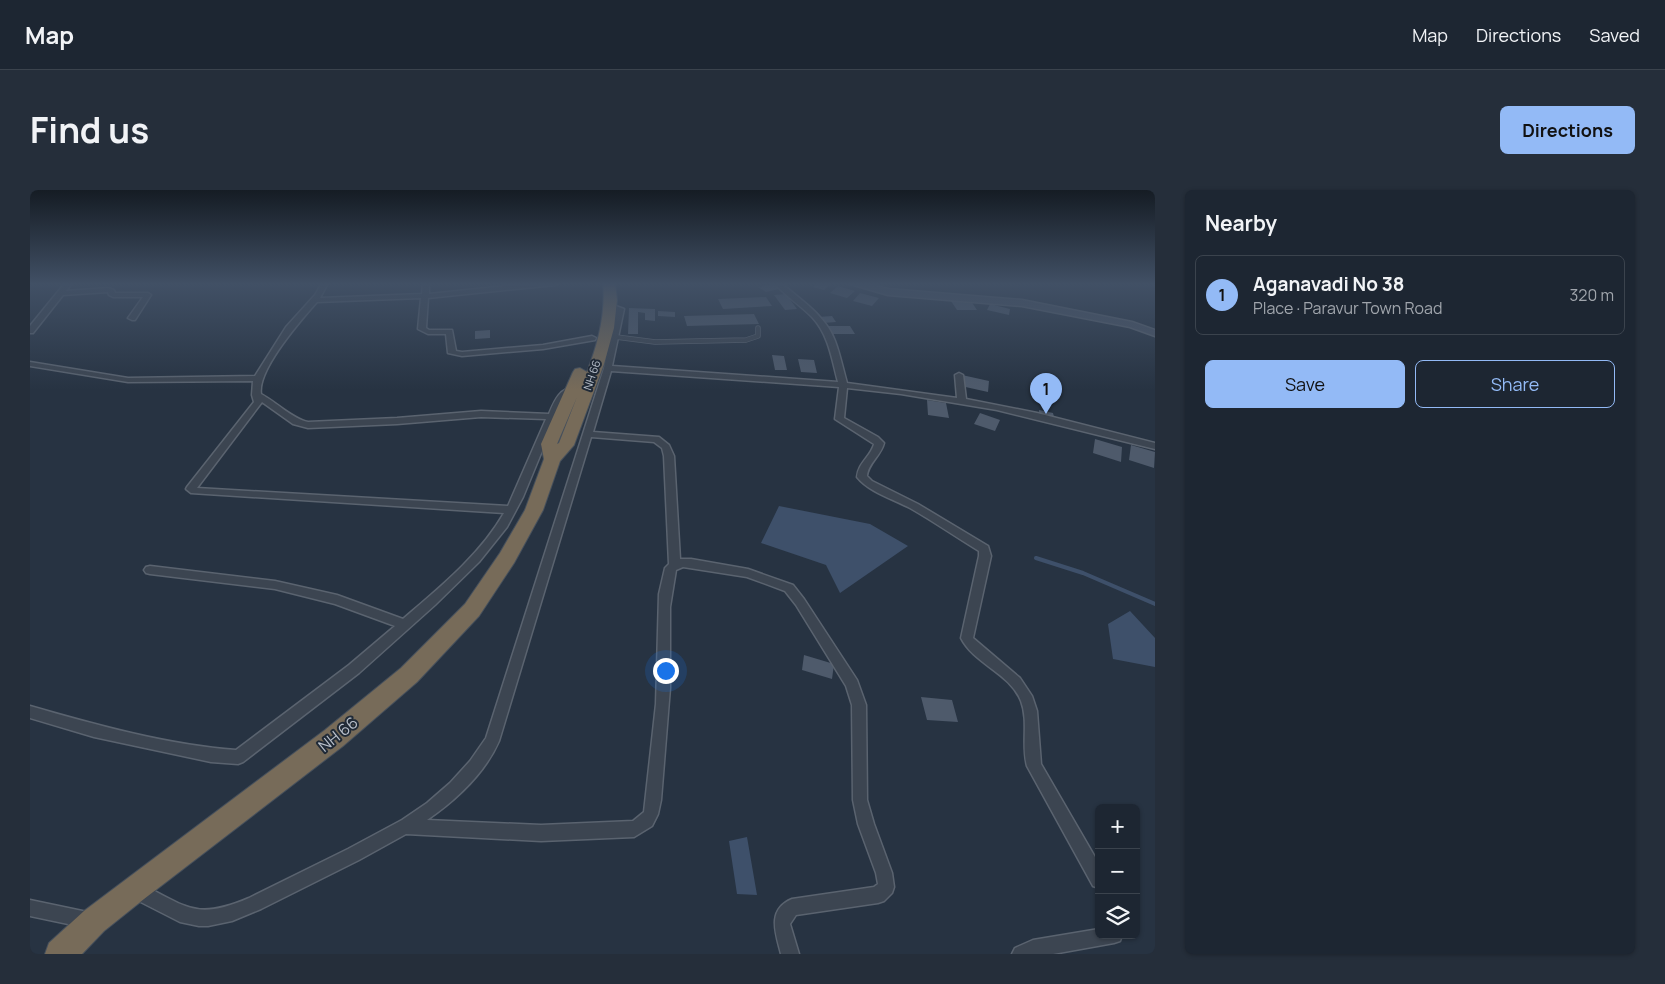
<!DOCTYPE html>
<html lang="en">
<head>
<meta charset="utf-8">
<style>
  body { margin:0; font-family:Manrope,sans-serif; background:#252e3a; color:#f1f3f6 }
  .controls { position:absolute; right:15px; bottom:15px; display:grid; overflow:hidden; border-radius:8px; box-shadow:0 1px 4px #0004 }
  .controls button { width:45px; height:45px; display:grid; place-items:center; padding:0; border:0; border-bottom:1px solid #3b434d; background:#1d2632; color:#f1f3f6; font:25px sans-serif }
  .you { position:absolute; left:635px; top:480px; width:18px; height:18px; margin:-12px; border:4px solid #fff; border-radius:50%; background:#1a73e8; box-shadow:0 0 0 8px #1a73e833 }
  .badge { display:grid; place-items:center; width:32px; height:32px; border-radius:50%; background:#93baf6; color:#111; font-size:16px; font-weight:700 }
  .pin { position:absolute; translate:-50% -41px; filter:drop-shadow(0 1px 2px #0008) }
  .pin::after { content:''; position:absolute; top:26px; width:18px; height:15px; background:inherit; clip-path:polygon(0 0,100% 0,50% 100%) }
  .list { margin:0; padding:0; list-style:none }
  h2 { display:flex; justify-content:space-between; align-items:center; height:65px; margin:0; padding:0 20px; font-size:21px }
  h2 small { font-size:16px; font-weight:400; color:#a0a5ac }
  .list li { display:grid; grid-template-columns:32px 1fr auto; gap:15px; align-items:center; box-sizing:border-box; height:80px; margin:0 10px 10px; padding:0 10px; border:1px solid #3b434d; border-radius:8px }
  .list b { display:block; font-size:19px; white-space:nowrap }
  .list p { margin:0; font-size:16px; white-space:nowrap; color:#a0a5ac }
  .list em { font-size:16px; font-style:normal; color:#a0a5ac }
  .actions { display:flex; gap:10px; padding:15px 20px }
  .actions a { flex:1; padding:11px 0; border:1px solid #93baf6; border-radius:8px; text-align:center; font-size:18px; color:#93baf6 }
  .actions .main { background:#93baf6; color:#111 }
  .icon { flex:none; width:28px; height:28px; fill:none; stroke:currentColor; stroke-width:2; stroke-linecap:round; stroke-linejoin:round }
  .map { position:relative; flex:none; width:1125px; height:764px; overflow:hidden; border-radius:8px }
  header { display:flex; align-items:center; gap:30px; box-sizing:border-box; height:70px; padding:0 25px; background:#1d2632; border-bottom:1px solid #3b434d }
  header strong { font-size:24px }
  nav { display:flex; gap:28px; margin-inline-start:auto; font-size:18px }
  .intro { display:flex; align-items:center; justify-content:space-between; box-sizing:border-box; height:120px; padding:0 30px }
  h1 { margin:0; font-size:35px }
  .button { padding:12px 22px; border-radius:8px; background:#93baf6; color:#111; font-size:18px; font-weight:700 }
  main { display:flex; gap:30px; padding:0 30px }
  aside { flex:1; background:#1d2632; border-radius:8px; box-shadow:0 1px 4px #0004 }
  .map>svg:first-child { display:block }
  .water { fill:#3e506a }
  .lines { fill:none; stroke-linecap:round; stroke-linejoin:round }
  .stream { stroke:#3e506a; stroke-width:4 }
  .building { fill:#4e5a6b }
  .lane-casing { stroke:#5a636f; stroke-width:5.5 }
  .street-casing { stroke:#5a636f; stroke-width:3 }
  .secondary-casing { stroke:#5a636f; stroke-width:3 }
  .highway-casing { stroke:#46505c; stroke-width:2 }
  .lane { stroke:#3c4551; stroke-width:4 }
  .street { fill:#3c4551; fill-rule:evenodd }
  .secondary { fill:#4a5464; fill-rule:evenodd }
  .highway { fill:#776b59; fill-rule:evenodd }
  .labels { text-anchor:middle; stroke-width:4; stroke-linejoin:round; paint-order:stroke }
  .far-street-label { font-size:11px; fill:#b9c0cb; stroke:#202a37 }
  .near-street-label { font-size:16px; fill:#b9c0cb; stroke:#202a37 }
</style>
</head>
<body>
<header>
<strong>Map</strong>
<nav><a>Map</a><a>Directions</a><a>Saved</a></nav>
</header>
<div class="intro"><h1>Find us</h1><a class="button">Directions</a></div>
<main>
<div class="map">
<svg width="1125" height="764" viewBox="0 0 1125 764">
  <rect width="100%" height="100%" fill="#273342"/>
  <!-- water -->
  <path class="water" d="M749,316l91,18 38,22 -68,47 -14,-28 -65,-22z
    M1100,421l25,27v29l-42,-8 -5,-35z
    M717,647l10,58 -20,-1 -8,-53z"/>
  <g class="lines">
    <!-- stream -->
    <path class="stream" d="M1006,368l47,15 72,31"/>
  </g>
  <!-- building -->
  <path class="building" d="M787,93h8l5,2 -6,5 -11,-3z
    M742,94l7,5 -13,3 -8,-5z
    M808,96l17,5 -8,7 -17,-5z
    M830,103l19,5 -7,8 -19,-5z
    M756,104l11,15 -12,1 -11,-15z
    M736,107l6,9 -49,3 -5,-10z
    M921,111h20l6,9h-20z
    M960,114l20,5 -1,6 -22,-5z
    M599,118l26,1v12l-10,-1v-7l-7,-1v22h-10z
    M628,121l17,1v5l-17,-1z
    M724,124l5,10 -72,2 -3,-10z
    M802,126l4,6 -13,1 -5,-6z
    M798,136h22l5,8h-23z
    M460,140v8l-15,1v-8z
    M742,165l12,1 3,14h-12z
    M768,169l16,1 3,13 -16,-1z
    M932,185l27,6 -1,11 -27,-6z
    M897,210l19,3 3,15 -21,-3z
    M1009,220l14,3 1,4 -15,-3z
    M950,223l20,7 -5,11 -21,-7z
    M1065,249l27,8 -1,15 -28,-9z
    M1101,255l24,7 -1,16 -25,-8z
    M774,465l30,9 -2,15 -30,-9z
    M891,507l31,3 6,22 -31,-2z"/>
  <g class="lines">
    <!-- lane casing -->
    <g class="lane-casing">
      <path id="lane" d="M586,147l39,5 91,-2 12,-4v-8"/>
    </g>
    <!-- street casing -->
    <g class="street-casing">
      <path id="street" d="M35,93h7l-6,8 42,-3 6,2 1,3h33l3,2 -16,25h-3l-4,-2 15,-21h-30l-4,-2 -1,-3 -45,3 -30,38h-3v-7z
        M292,93h6l-8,15 102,-4 1,-11h6v11l104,-11h25l-3,2 -127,13 -2,30 3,2h23l4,21 6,1 81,-7 49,-9 4,2 -1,2 -52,9 -81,7 -14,-3 -2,-19h-18l-10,-5 3,-31 -104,4c-16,18 -60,68 -56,92 15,8 32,25 47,28l89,-4 84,-7 68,3c5,-12 11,-28 27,-26v4l-10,5 -3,3 -40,97 -16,30 -28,35 -44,43 -76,68 -116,89 -5,2 -27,-2 -117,-25 -64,-19v-12c66,19 138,39 206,44l113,-85 46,-39 -60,-22 -60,-15 -125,-15 -4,-1 -2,-3 2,-3 4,-1 125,15 62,14 66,24c36,-31 77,-64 101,-106l-313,-20 -5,-4 1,-2 67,-85 -2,-7 1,-14 -125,1 -98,-16v-4l98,16 127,-2 31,-49 29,-32zM232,212l31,22 15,4 89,-4 84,-7 65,2 -38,87 -311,-18z
        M744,93h7c20,17 45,33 54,58 5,13 8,28 12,42l110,15 -2,-23 4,-2 4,2 3,24 71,14 118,30v6l-158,-39 -96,-16 -54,-6 -3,30 34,19 6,6c-3,13 -16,20 -17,33l5,5 46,23 70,42 3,10 -18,82 47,40 12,18 5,15 4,53 58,100v24l-6,-2 -66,-120c-6,-21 2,-44 -6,-65 -11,-28 -47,-37 -60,-63l18,-82v-5c-23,-14 -46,-30 -69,-43 -17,-9 -41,-16 -53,-31 1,-14 14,-21 17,-33l-39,-25 4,-32 -228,-16 -18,61 66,5 10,8 5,11 6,103h11l57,10 45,16 11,14 53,81 9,25 1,95 7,24 18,49 2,14 -2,6 -8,8 -6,2 -82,12 -6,9 9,30h-18c-5,-20 -15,-44 11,-55l82,-12 4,-3 -2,-11 -18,-49 -5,-24 -1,-95 -6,-19 -50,-81 -11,-14 -38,-14 -64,-10 -7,3 -6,37v81l-9,112 -3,14 -6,12 -18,11 -93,4 -135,-7 -47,26 -98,49 -29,12 -24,5h-9l-19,-4 -51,-26 -2,-6 2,-6 6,-2c50,21 56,41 114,16l99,-49 54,-29 25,-17 23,-20 20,-22 16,-23 118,-370 12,-58 -10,-4 4,-2 14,5 -12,57 226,16c-6,-22 -9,-47 -26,-65 -12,-12 -26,-21 -38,-34zM561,247l63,5 8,6 2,8 5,108 -4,4 -6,26 -3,110 -12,108 -11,9 -92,4 -114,-5c29,-20 58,-47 72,-79z
        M0,710l62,13 6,2 2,6 -2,6 -6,2 -62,-13z
        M1069,739v6h23l-2,6 -6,2 -61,11h-41l3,-6 18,-8z"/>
    </g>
    <!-- secondary casing -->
    <g class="secondary-casing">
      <path id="secondary" d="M817,93h16l25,6 134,11 110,22 23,8v6l-25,-9 -108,-21 -134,-11z"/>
    </g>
    <!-- highway casing -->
    <g class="highway-casing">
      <path id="highway" d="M573,93h12l2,17 -3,28 -10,36 -30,81 -14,16 -17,49 -29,53 -35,53 -62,66 -74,64 -199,153 -40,32 -22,23h-37l4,-11 35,-32 241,-181 76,-62 64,-64 35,-51 25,-43 19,-51 -3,-15 32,-72 2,-3 5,-1 7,4c11,-28 19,-59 16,-89zM547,207l-18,46 -2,1z"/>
    </g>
    <!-- lane -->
    <use href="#lane" class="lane"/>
    <!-- street -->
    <use href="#street" class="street"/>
    <!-- secondary -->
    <use href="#secondary" class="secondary"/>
    <!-- highway -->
    <use href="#highway" class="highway"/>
  </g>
  <!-- sky -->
  <linearGradient id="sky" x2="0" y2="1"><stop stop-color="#151c24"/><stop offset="0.47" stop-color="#415065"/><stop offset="1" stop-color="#415065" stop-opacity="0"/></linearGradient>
  <rect width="1125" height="200" fill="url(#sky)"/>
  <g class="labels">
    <!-- far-street labels -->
    <g class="far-street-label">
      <text transform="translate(562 185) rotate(-71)" y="4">NH 66</text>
    </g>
    <!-- near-street labels -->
    <g class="near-street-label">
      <text transform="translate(308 544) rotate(-39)" y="6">NH 66</text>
    </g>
  </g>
</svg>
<div class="controls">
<button>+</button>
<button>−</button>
<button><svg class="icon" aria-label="layers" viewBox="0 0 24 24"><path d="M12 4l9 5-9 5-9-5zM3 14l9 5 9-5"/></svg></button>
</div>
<div class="you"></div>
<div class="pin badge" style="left:1016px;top:224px">1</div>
</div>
<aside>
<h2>Nearby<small></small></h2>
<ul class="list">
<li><span class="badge">1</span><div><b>Aganavadi No 38</b><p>Place · Paravur Town Road</p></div><em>320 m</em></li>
</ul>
<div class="actions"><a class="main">Save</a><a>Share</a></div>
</aside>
</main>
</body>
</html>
